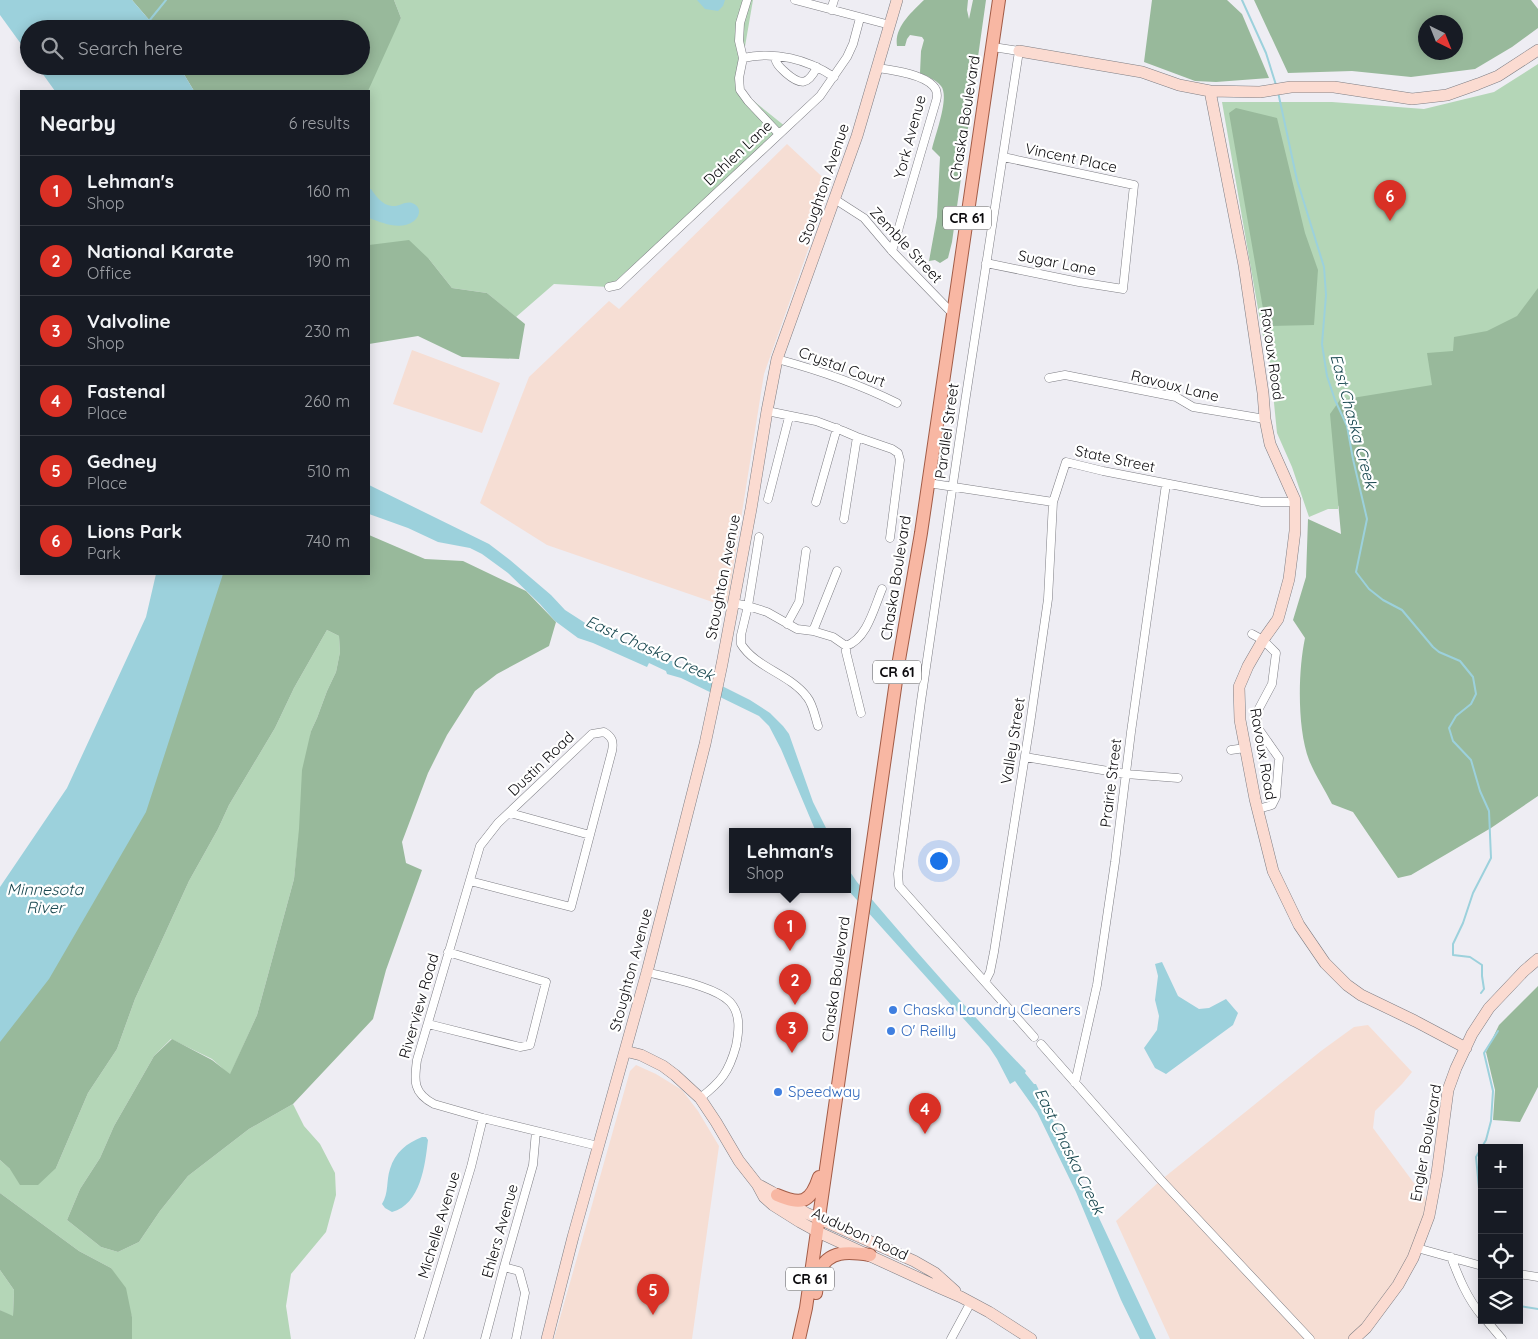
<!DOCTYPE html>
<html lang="en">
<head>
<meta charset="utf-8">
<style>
  body { margin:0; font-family:Quicksand,sans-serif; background:#20242c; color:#f1f3f6 }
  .controls { position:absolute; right:15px; bottom:15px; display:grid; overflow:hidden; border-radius:0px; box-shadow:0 2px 12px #0003 }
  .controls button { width:45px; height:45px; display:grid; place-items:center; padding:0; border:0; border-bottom:1px solid #363941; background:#171b24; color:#f1f3f6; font:25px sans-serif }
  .compass { position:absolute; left:1418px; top:15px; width:45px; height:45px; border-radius:50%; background:#171b24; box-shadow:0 2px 12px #0003; rotate:137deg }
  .you { position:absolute; left:938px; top:860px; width:18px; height:18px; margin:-12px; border:4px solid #fff; border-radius:50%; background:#1a73e8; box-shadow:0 0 0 8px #1a73e833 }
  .badge { display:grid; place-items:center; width:32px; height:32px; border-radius:50%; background:#d93025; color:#fff; font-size:16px; font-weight:700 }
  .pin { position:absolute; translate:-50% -41px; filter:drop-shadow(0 1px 2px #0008) }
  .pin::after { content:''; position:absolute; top:26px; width:18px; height:15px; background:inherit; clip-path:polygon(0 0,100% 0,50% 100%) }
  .popup { position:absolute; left:729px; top:828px; width:122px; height:65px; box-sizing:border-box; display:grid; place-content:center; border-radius:0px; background:#171b24; filter:drop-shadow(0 1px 4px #0005); font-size:16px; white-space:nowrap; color:#9ea1a6 }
  .popup b { font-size:19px; color:#f1f3f6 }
  .popup::after { content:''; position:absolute; left:50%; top:100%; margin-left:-10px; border:10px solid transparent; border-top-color:#171b24 }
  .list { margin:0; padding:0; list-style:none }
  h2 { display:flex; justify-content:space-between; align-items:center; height:65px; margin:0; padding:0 20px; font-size:21px }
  h2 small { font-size:16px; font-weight:400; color:#9ea1a6 }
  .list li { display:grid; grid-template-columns:32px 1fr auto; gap:15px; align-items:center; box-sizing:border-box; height:70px; padding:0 20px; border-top:1px solid #363941 }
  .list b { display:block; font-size:19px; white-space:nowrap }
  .list p { margin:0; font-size:16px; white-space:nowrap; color:#9ea1a6 }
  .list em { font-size:16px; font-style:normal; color:#9ea1a6 }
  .icon { flex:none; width:28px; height:28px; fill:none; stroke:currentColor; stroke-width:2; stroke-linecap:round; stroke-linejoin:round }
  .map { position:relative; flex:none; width:1538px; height:1339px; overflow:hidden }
  .search { position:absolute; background:#171b24; box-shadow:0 2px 12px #0003; left:20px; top:20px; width:350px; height:55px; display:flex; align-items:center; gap:12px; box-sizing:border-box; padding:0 18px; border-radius:28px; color:#9ea1a6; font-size:19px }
  .panel { position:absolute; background:#171b24; box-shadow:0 2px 12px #0003; left:20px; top:90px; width:350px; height:485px; border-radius:0px }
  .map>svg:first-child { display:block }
  .industrial { fill:#f6ded4 }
  .green { fill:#b4d6b7 }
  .forest { fill:#98b99b; fill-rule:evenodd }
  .water { fill:#9cd1dc }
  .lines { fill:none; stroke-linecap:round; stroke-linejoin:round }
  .stream { stroke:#9cd1dc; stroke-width:2 }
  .street-casing { stroke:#7e7e84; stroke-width:9 }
  .secondary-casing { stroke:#7e7e84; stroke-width:12 }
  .primary-casing { stroke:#a25c47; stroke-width:14 }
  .street { stroke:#fff; stroke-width:8 }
  .secondary { stroke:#fbdbd1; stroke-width:11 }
  .primary { stroke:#f8b7a3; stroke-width:12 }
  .shop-dot { fill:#3f7fe0; stroke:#fff; stroke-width:2 }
  .labels { text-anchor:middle; stroke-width:4.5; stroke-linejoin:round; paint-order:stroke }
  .shield { fill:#fff; stroke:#555456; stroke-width:1 }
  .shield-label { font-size:14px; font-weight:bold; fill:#0c0b0e }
  .street-label { font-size:15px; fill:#0c0b0e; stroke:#fff }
  .shop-label { font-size:15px; fill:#366cbe; stroke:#fff; text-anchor:start }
  .water-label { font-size:16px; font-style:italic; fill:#1a4951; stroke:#fff }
</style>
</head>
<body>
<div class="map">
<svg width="1538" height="1339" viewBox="0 0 1538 1339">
  <rect width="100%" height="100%" fill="#eeedf3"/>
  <!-- industrial -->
  <path class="industrial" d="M787,144l44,41 -67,189 -37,233 -180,-62 -67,-42 49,-126 80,-76 10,8z
    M412,350l88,33 -18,50 -89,-29z
    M1368,1025l44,47 -10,12 -27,27 -2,17 58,78 -14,42 -63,91h-184l-54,-118 45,-41 160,-129 33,-24z
    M636,1065l20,9 26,16 16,21 21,35 -27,193h-138l76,-268z"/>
  <!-- green -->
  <path class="green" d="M394,0h359l-10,58 -3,32 46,37 -177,160 -55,-3 -38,33 -29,-24 -35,-5 -23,-29 -60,-14v-154h-6l38,-73z
    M1538,64v363l-200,79v3h-10l-19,8 -17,-50 -15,-34 -7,-70 -8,-31 -40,-230h110l92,7 70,-17z
    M327,630l12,6 1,16 -4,20 -9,19 -10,27 -6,13 -17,148 -37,136 -27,60 -18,-16 -41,-20 -17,17 -40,70 -14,32 -20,31 -13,31 34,27 17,5 21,-10 21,-31 28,-35 61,-47 44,-25 11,22 16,18 15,29 1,22 -10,37 -35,42 -5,32 5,33h-159v-22l-21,-49 -32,-17 -79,-58v-33l10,9 46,-1 32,-75 29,-44 18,-50 54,-118 29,-52 11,-24 46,-77 19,-40z
    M0,1270l14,20 -1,27 -13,-7z"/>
  <!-- forest -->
  <path class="forest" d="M132,0h262l7,18 -33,73h-174l-15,-25h182v-37h-204z
    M924,0h44l-1,10 2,9 4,-19h13l-34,242 -4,16 -8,5 -5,-3 -6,1 8,-44 3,-60 -8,-8c3,-14 18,-52 9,-63 -5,-6 -14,-10 -21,-13l1,-22 3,-11 -2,-3 -12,-2 -3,4 -2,7h-8c-3,-19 15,-34 27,-46z
    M1152,0h75l15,14 27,64 -53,4 -21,-1 -51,-19z
    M1254,0h277l7,9v19l-26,19 -37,22 -64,8 -59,-6 -64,2zM1456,22v30h-30v-30z
    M1236,108l41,10 28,115 13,37 -4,55 -48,1 -37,-213z
    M409,240l20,19 23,29 35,5 38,31 -6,35 -57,-2 -44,-21 -49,8v-99z
    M1538,288v508l-47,32 -80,47 -13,3 -45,-66 -21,-8c-7,-14 -17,-29 -23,-44 -12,-32 -11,-89 -4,-122l-12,-18 13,-43 2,-58 33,15 -11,-120 10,-14 92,-15 -5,-32 26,-2 1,-14 33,-6 30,-15z
    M369,535l56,24 38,2 63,30 30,31 -7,24 -52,28 -22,17 -28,44 -19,38 -26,69 4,21 16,7 -36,100 -13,49 -80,85 -44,25 -61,47 -28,35 -21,31 -21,10 -17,-5 -34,-27 13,-31 20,-31 14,-32 40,-70 18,-17 40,21 18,14 27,-59 37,-136 5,-50 3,-59 9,-39 6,-13 10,-27 9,-19 4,-20 -1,-16 -12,-6 -33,58 -19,40 -46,77 -11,24 -29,52 -54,118 -18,50 -29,44 -32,75 -18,17h-18l-10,-16 -10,-9v-119l219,-467h150z
    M1538,986v101l-18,35 -27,-2 2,-30 -9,-38 13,-27z
    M0,1193l79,58 32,17 15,20 6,29v22h-132v-29l13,6 1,-26 -14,-20z"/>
  <!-- water -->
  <path class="water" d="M0,0h132l25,29h-128v26l-29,-40z
    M697,0h28l-2,6 -5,5 -13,-2z
    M37,66h142l15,25h-139z
    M369,189h2c5,7 11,16 21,17 7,1 13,-5 20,-3 9,3 9,12 2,18 -14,10 -31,2 -45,-3z
    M369,485l120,59 21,16 41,35 14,15 28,18 32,15 29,9v3l14,6h4l78,39 20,13 13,13 6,8 24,68 15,30h-12l-35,-83 -12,-23 -10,-10 -78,-38 -14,-4 -1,-3 -17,-8 -2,4 -54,-24 -15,-5 -23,-17 -15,-17 -32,-31 -26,-19 -12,-6 -32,-6 -30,-14 -39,-14z
    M156,574h67l-77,238 -97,167 -49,63v-155l67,-99 79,-171z
    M848,869l9,13c55,65 110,128 169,189l-1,2 9,11h2l120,255h-16l-19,-39 -45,-108 -39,-80 -22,-31 -5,3 -13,-25 -8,-12 -141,-157z
    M1162,962l16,34 21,13 10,-1 17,-9 12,14 -5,12 -67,49 -11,-6 -11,-20 13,-18 2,-14 -4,-16 3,-24 -3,-12z
    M422,1137h4l2,3c-3,25 -7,64 -36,72l-7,-4 -3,-4c7,-11 4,-23 8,-35 5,-17 17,-26 32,-32z"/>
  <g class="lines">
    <!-- stream -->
    <path class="stream" d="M1242,0l24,53 10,32
      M149,21l17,-21
      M1278,92l19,88 27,87 2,28 -4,49 5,32 8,24 12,26 6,33 14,60 -11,53 13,17 14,11 19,10 31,37 6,5 21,9 13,16 3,17 -5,10 -15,12 -7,12 4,13 18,19 9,31 9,20 2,47 -18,35 -10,30 -10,21v11l17,2 12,8v11l2,13 -3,4
      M1482,1202l-2,-4 -4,-41 10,-17 5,-19 2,-30 -9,-38 14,-22
      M1519,1306l19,3"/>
    <!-- street casing -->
    <g class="street-casing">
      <path id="street" d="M747,0l-7,23 -1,18 4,17 -4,20 1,12 8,11 31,33
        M795,0l95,25
        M831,10l3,-10
        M993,47l26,4 -54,351 -44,299 -18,135 -5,38 1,12 135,151
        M775,57c1,8 6,11 11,16 15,13 22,12 31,-6
        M743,58c32,-7 64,1 91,19
        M878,68c15,2 51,7 58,22 1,3 1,8 0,11l-44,150
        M836,200l28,18 28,33 61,63
        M986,263l93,19 44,7 11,-104 -131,-28
        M609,287l9,-2 202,-189 27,-39 6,-13 7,-26
        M777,359c41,11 82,25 120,44
        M1049,378l16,-3 111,22 17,10 72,12
        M767,411l49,10 27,10 14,6 35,12 6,4 2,7 -10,78
        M928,483l125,19
        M768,499l21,-82
        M816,502l21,-74
        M844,519l13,-82
        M759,537l-11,69 -7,29v9c15,24 49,30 66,53 6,7 8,20 11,29
        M733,603l15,3 19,6 30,17 16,2 20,6 13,9c21,-7 28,-38 36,-57
        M787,624l12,-22 7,-51
        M813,631l24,-60
        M1252,634l11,6 13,13 -4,31 -16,30 2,14 21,30 -3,39 -4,8 -14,4
        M846,646v6l15,61
        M1231,750l14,-2
        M1025,757l101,17 52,4
        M510,813l80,22
        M470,881l101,26 41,-156c2,-10 0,-14 -8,-19l-12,2 -94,89 -18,23 -63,214c-3,21 -4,33 17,44l49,14 115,28
        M647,972c21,6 68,14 83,30 11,12 9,29 6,44 -7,26 -15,36 -36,52
        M985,982l5,-10 4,-20 36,-228 18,-125 5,-97 13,-40 37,9 159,31h33
        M428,1024l92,23 10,-2 16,-63 -98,-30
        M1041,1044l120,136 149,159
        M1075,1083l22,-98 18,-123 16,-130 35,-248
        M1417,1248l65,18
        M1451,1257c8,21 16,41 31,59
        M504,1267l15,4 6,22 -9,46
        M1519,1274l19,3
        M1486,1320l16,19
        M419,1339l52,-172 12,-49
        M485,1339l19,-72 29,-102 3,-34
        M951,1339l20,-37"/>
    </g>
    <!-- secondary casing -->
    <g class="secondary-casing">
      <path id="secondary" d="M1019,51l123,21 37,13 31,6 50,1 31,-5h43l78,12 35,-4 31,-11 20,-8 40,-26
        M1210,91l34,174 19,128 2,26 5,25 25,56v31l-6,48 -11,40 -15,21 -15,26 -9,21 1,33 15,79 18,72 26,54 26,38 22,22 14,10 54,26 51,27
        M625,1051l16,4 22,11 12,9 25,23 16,24 23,39 18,23 7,13 9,8 27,17 20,11 118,54 23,10 28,15 42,27
        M757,1184l15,8 34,21 108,48 21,12 20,18
        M547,1339l26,-102 74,-265 58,-228 17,-80 29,-155 16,-98 10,-52 80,-223 40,-136
        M1354,1339l12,-11 32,-43 15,-27 16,-42 8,-43 11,-83 8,-22 16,-34 17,-26 35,-37 14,-12"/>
    </g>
    <!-- primary casing -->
    <g class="primary-casing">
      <path id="primary" d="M777,1195c24,10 33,9 42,-18
        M816,1293c1,-6 1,-14 3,-20 8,-24 31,-21 51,-18
        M799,1339l7,-31 93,-648 22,-127 78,-533"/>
    </g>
    <!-- street -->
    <use href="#street" class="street"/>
    <!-- secondary -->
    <use href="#secondary" class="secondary"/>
    <!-- primary -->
    <use href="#primary" class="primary"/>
  </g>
  <!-- markers -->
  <g class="shop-dot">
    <circle cx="893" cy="1010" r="5"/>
    <circle cx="891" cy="1031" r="5"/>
    <circle cx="778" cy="1092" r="5"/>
  </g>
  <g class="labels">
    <!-- shield labels -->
    <g class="shield">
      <rect x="943" y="206.5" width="48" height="23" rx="4"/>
      <rect x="873" y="660.5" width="48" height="23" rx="4"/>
      <rect x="786" y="1267.5" width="48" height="23" rx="4"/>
    </g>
    <g class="shield-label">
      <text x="967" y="223">CR 61</text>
      <text x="897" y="677">CR 61</text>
      <text x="810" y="1284">CR 61</text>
    </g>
    <!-- street labels -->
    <g class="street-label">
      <text transform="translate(965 118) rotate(-81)" y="5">Chaska Boulevard</text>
      <text transform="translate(910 137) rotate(-75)" y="5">York Avenue</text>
      <text transform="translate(738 153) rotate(-43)" y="5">Dahlen Lane</text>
      <text transform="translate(1071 158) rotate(12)" y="5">Vincent Place</text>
      <text transform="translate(824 184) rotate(-71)" y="5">Stoughton Avenue</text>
      <text transform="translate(906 245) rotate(47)" y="5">Zemble Street</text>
      <text transform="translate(1057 263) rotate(11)" y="5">Sugar Lane</text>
      <text transform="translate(1272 354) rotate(82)" y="5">Ravoux Road</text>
      <text transform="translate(842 367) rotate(20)" y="5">Crystal Court</text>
      <text transform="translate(1175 386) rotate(14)" y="5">Ravoux Lane</text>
      <text transform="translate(947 431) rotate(-82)" y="5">Parallel Street</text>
      <text transform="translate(1115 459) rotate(12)" y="5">State Street</text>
      <text transform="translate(723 577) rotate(-79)" y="5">Stoughton Avenue</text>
      <text transform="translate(896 578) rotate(-81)" y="5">Chaska Boulevard</text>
      <text transform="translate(1013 741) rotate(-81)" y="5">Valley Street</text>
      <text transform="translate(1263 754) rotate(80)" y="5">Ravoux Road</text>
      <text transform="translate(541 764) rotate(-44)" y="5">Dustin Road</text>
      <text transform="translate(1111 783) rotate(-83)" y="5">Prairie Street</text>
      <text transform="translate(631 970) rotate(-75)" y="5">Stoughton Avenue</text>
      <text transform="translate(836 979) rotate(-82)" y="5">Chaska Boulevard</text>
      <text transform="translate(419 1006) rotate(-74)" y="5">Riverview Road</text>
      <text transform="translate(1426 1143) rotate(-80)" y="5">Engler Boulevard</text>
      <text transform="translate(439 1225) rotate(-73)" y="5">Michelle Avenue</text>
      <text transform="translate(500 1231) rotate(-74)" y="5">Ehlers Avenue</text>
      <text transform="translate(860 1234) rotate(25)" y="5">Audubon Road</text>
    </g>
    <!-- shop labels -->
    <g class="shop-label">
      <text x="903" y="1015">Chaska Laundry Cleaners</text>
      <text x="901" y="1036">O' Reilly</text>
      <text x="788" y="1097">Speedway</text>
    </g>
    <!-- water labels -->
    <g class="water-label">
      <text transform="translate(1354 421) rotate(75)" y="6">East Chaska Creek</text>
      <text transform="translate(650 648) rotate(24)" y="6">East Chaska Creek</text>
      <text x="45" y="895">Minnesota<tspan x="45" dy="18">River</tspan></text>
      <text transform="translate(1070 1151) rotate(64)" y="6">East Chaska Creek</text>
    </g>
  </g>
</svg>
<div class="controls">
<button>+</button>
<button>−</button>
<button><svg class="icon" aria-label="locate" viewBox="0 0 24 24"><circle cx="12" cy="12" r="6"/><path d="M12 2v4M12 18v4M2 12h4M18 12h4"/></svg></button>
<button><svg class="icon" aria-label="layers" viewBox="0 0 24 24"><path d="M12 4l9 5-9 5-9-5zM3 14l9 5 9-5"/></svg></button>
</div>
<svg class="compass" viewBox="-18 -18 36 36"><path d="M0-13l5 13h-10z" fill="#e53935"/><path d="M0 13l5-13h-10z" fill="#9ea1a6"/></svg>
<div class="you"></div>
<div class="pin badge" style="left:790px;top:951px">1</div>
<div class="popup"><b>Lehman's</b>Shop</div>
<div class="pin badge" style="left:795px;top:1005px">2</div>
<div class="pin badge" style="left:792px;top:1053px">3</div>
<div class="pin badge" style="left:925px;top:1134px">4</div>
<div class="pin badge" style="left:653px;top:1315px">5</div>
<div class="pin badge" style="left:1390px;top:221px">6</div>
<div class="search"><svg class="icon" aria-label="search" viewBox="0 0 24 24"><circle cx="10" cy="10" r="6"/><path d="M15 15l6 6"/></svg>Search here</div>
<section class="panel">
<h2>Nearby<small>6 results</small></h2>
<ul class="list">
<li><span class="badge">1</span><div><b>Lehman's</b><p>Shop</p></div><em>160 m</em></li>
<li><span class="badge">2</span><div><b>National Karate</b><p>Office</p></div><em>190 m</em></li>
<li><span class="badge">3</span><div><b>Valvoline</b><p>Shop</p></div><em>230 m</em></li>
<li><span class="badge">4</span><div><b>Fastenal</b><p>Place</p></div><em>260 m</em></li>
<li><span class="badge">5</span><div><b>Gedney</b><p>Place</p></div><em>510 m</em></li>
<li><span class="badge">6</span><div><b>Lions Park</b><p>Park</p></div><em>740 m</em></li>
</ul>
</section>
</div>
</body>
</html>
